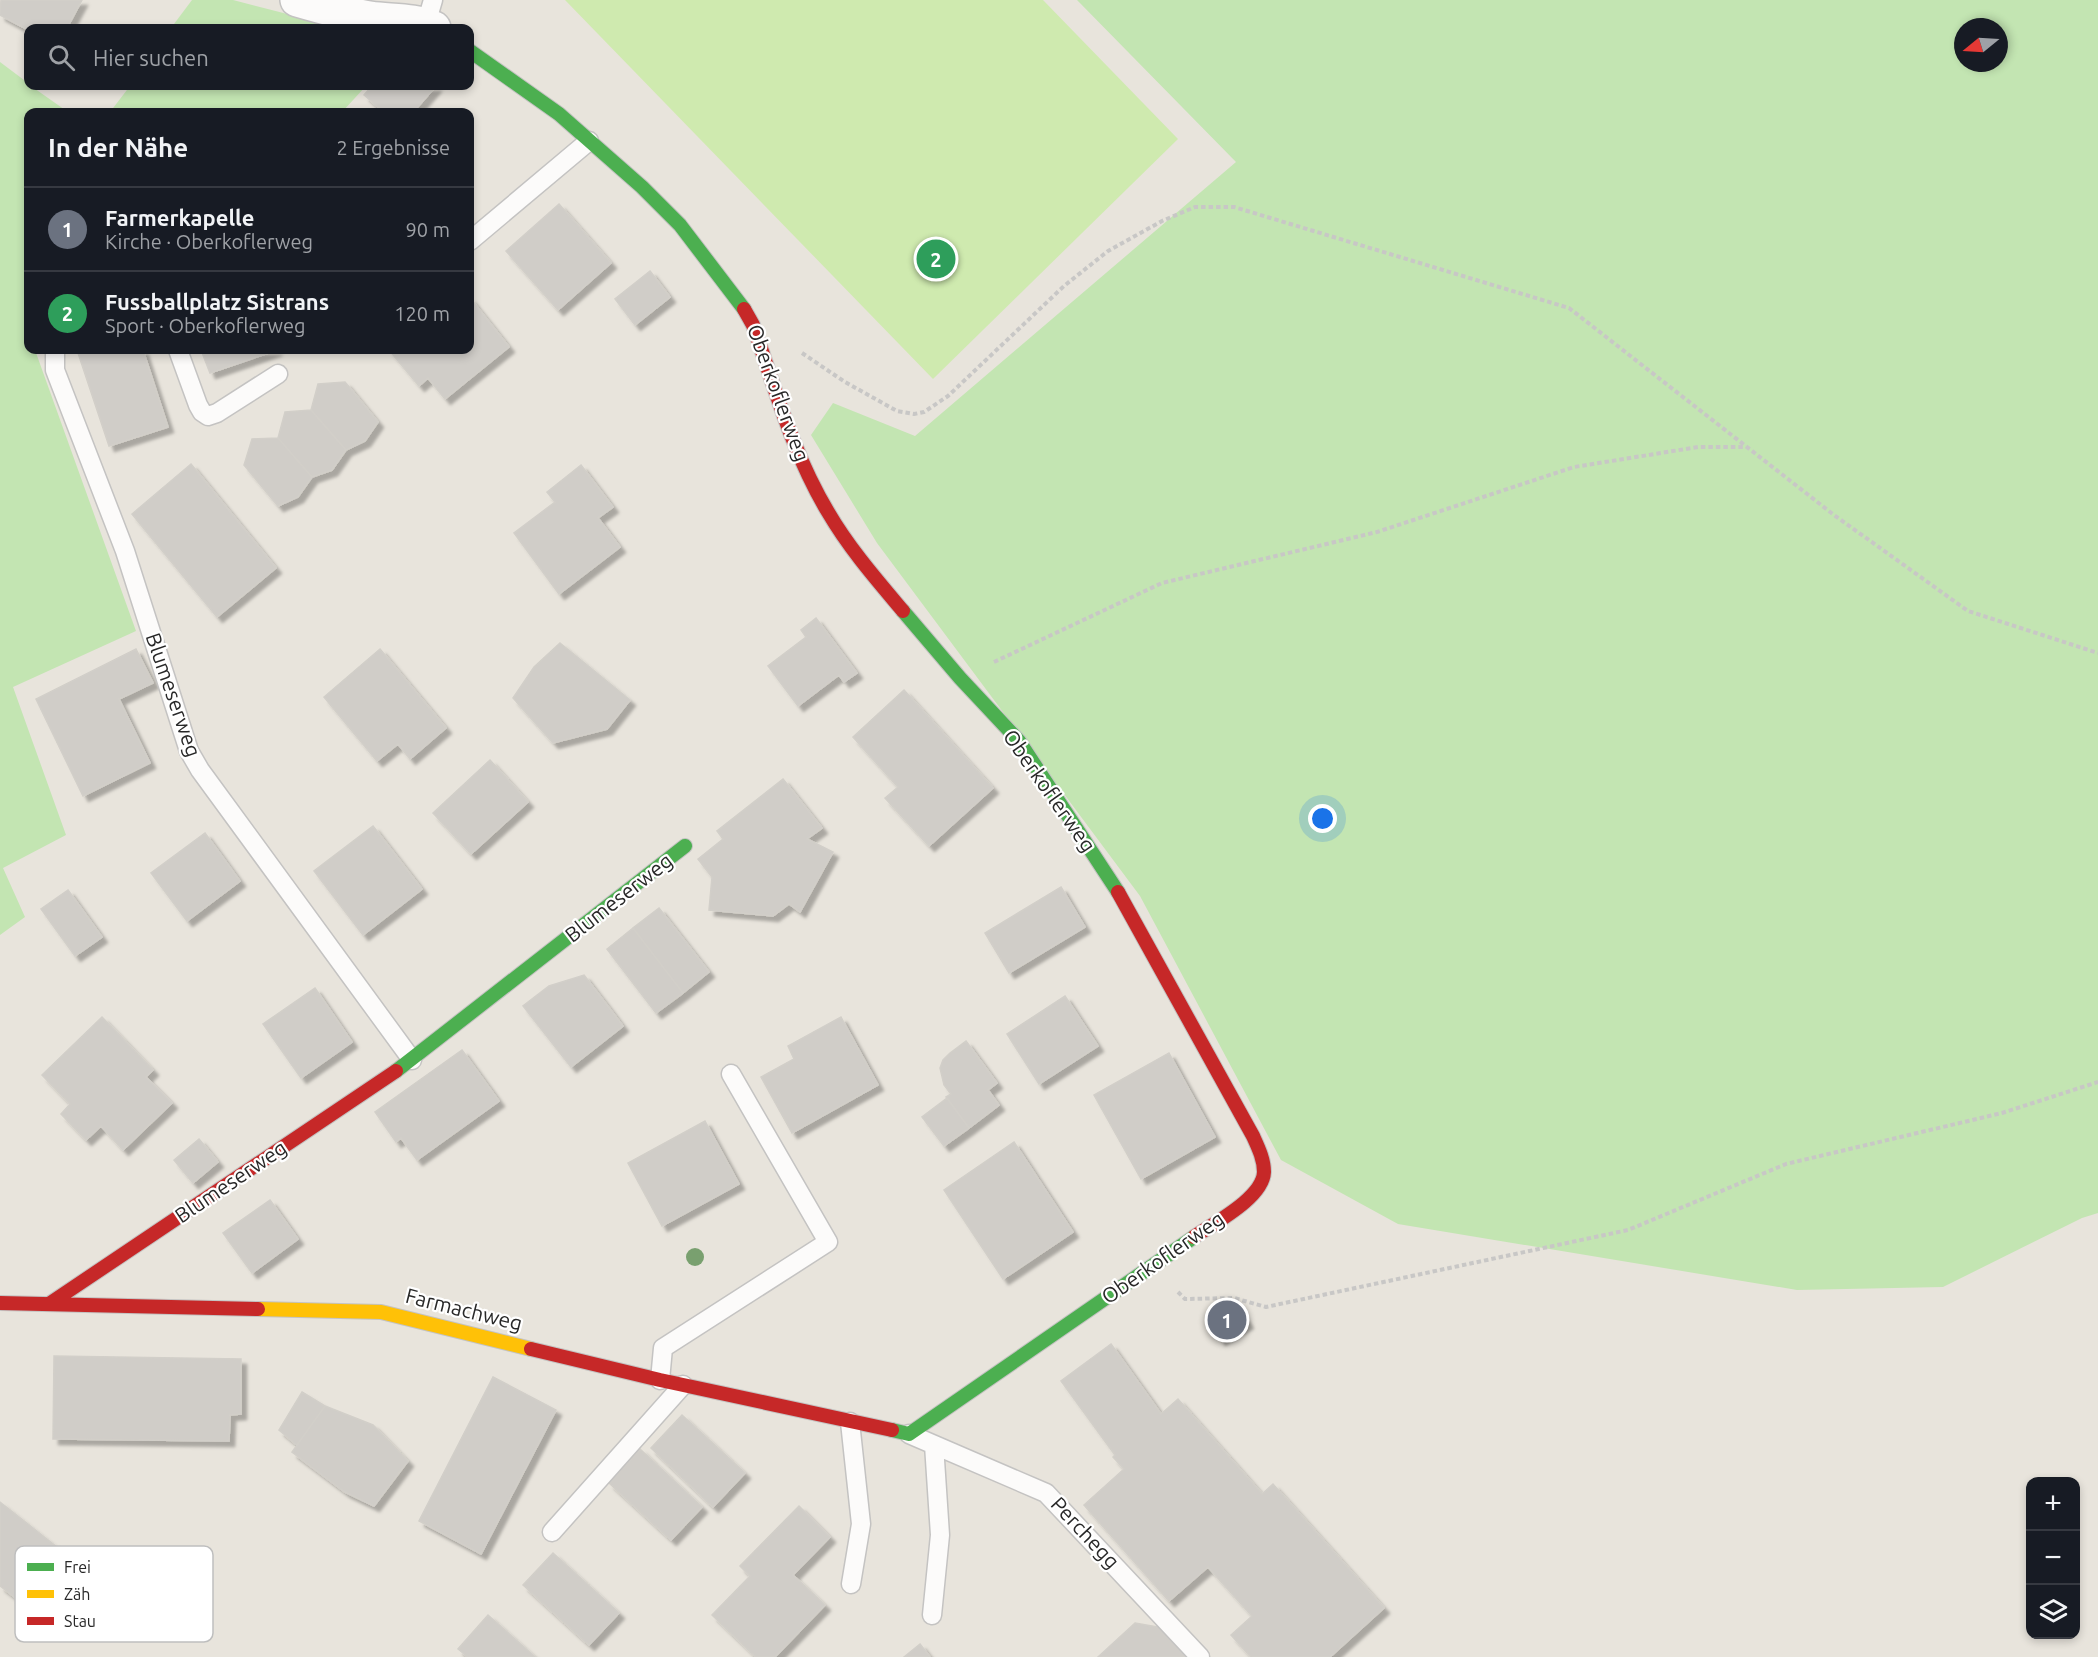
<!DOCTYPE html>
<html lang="de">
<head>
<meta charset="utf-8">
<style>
  body { margin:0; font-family:Ubuntu,sans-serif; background:#20242c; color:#f1f3f6 }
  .controls { position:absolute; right:18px; bottom:18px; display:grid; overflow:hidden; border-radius:12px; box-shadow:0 3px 9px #0003 }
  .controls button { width:54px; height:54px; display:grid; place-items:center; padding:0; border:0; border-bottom:2px solid #363941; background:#171b24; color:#f1f3f6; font:30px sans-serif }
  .compass { position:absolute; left:1954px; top:18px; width:54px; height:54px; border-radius:50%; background:#171b24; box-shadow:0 3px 9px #0003; rotate:252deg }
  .you { position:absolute; left:1323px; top:819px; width:21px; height:21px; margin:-15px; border:4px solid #fff; border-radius:50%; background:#1a73e8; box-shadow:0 0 0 9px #1a73e833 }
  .badge { display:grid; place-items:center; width:39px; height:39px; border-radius:50%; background:#6b6a67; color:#fff; font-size:20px; font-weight:700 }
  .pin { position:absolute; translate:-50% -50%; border:3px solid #fff; box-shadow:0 2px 6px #0006 }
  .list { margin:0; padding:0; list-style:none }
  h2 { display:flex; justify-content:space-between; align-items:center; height:78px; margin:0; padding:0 24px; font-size:26px }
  h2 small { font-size:20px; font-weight:400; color:#9ea1a6 }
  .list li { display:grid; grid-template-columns:39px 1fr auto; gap:18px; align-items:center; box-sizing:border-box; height:84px; padding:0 24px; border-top:2px solid #363941 }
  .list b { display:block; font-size:22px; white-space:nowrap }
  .list p { margin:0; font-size:20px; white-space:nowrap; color:#9ea1a6 }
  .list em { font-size:20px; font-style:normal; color:#9ea1a6 }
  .icon { flex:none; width:33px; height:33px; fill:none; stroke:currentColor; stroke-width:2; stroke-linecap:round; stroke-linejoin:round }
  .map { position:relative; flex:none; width:2098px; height:1657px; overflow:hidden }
  .search { position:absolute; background:#171b24; box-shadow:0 3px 9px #0003; left:24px; top:24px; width:450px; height:66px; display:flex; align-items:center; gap:15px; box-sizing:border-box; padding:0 21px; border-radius:12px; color:#9ea1a6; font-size:22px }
  .panel { position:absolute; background:#171b24; box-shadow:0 3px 9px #0003; left:24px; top:108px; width:450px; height:246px; border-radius:12px }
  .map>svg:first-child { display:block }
  .green { fill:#c3e5b2; fill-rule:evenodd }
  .pitch { fill:#cfeaaf }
  .building { fill:#d0cdc8; stroke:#d2cfc9; stroke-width:1.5; filter:url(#shadow) }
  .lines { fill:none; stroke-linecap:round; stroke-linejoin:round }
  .lane-casing { stroke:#c4c3c2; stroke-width:21 }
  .street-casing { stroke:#c4c3c2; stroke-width:36 }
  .fast-casing { stroke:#c4c3c2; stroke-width:16 }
  .slow-casing { stroke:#c4c3c2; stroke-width:16 }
  .jam-casing { stroke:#c4c3c2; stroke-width:16 }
  .path { stroke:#c8c7c6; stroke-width:4; stroke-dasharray:4.5 3; stroke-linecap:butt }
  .lane { stroke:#fcfbfa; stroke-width:18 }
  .street { stroke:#fcfbfa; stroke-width:33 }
  .fast { stroke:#4caf50; stroke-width:14 }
  .slow { stroke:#ffc107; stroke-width:14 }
  .jam { stroke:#c62828; stroke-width:14 }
  .tree { fill:#79a06f }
  .labels { text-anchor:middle; stroke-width:4.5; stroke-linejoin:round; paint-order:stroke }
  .street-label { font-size:21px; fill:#282828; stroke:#fff }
  .key { fill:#fff; stroke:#bebebe; stroke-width:1.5 }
  .key-label { font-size:16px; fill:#282828 }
</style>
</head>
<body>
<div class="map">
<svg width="2098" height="1657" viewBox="0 0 2098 1657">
  <defs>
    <filter id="shadow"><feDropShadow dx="5.5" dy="5.5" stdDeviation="1.5" flood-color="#0004"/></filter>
  </defs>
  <rect width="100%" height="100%" fill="#e8e4dc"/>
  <!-- green -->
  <path class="green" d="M192,0h41l109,28h-171z
    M1077,0h1021v1213l-16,5 -139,69 -146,3 -399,-66 -117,-64 -141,-264 -263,-353 -66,-108 22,-32 82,33 321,-274zM1963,27h36v36h-36z
    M0,62l28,21v3h3l37,26h-40v238h7l101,281 -123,56 53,148 -63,33 22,49 -25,18z
    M130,86h236l-24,26h-232z"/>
  <!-- pitch -->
  <path class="pitch" d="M565,0h478l135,139 -245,240z"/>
  <!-- building -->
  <path class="building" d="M1,0h81l-15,28 -39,2 -28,-15z
    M372,86h64l-20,23 5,3h-37l-20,-17z
    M559,204l52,59 -53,47 -52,-59z
    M650,271l20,26 -35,28 -20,-26z
    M470,298l39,49 -64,52 -17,-21 -9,8 -30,-36h81z
    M77,350h66l25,77 -59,19z
    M201,350h76l-67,23z
    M345,382l33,40 -13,19 -19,9 -35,-40 7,-26z
    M311,410l35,40 -14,20 -20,7 -34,-39 7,-26z
    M278,438l34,39 -14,20 -20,9 -34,-41 8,-26z
    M191,464l85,104 -59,49 -85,-103z
    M581,465l32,42 -15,11 22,29 -61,47 -45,-61 41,-31 -8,-10z
    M816,618l41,55 -13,9 -5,-7 -41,31 -30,-40 38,-29 -5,-7z
    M560,643l70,57 -23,29 -54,14 -40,-45 21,-31z
    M136,649l17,34 -34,16 31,64 -67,33 -47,-97z
    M380,649l66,79 -36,31 -12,-15 -21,17 -53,-64z
    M904,690l89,98 -64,58 -44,-48 13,-11 -45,-50z
    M490,760l38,42 -57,52 -38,-41z
    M783,779l39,49 -15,11 26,13 -33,60 -11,-8 -16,12 -64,-6 3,-33 -14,-18 25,-20 -6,-8z
    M373,826l49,63 -59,46 -49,-64z
    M205,833l35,48 -53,40 -36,-48z
    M1061,887l24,40 -76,46 -24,-40z
    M68,890l34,47 -27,19 -34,-47z
    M659,908l50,64 -26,21 -50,-65z
    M633,928l50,65 -27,20 -49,-64z
    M584,975l39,51 -52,41 -48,-61 26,-20z
    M315,988l37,54 -51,36 -38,-54z
    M1065,996l33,50 -59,38 -32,-50z
    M102,1017l51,53 -7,7 26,26 -49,47 -22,-24 -15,14 -25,-26 9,-10 -28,-29z
    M841,1017l37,68 -86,48 -31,-56 33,-18 -6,-13z
    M966,1041l31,42 -9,7 11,15 -30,23 -23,-31 5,-3 -7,-9 -4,-17 3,-8 7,-7z
    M462,1050l37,51 -82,59 -16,-22 -5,4 -21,-30z
    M1169,1053l46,84 -74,42 -47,-84z
    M947,1098l22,30 -25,18 -22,-29z
    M705,1121l34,63 -77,42 -34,-63z
    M199,1139l19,23 -25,21 -19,-23z
    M1014,1142l59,90 -70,47 -59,-89z
    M270,1200l28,39 -46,34 -29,-40z
    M1234,1300l14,23 -28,17 -14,-22z
    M1111,1344l50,70 17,-15 84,95 11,-10 111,124 -54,49h-79l-20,-22 21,-19 -44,-49 -39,34 -85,-96 40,-36 -11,-12 2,-2 -54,-74z
    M54,1356l187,3v55l-11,1 -1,26 -176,-2z
    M493,1377l63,33 -75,144 -62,-33z
    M302,1392l23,14 -28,39 -18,-15z
    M325,1406l48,19 35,36 -34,45 -29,-14 -53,-40z
    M682,1415l63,58 -32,34 -62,-59z
    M640,1449l62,58 -31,33 -62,-57z
    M0,1502l62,49 -41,51 -21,-16z
    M799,1506l31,31 -37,38 32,30 -50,52h-19l-44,-42 38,-39 -10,-10z
    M553,1553l66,60 -30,32 -66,-60z
    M488,1615l47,42h-67l-10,-8z
    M1135,1623l28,5 26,29h-91z
    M920,1644l10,13h-26z"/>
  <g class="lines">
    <!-- lane casing -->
    <g class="lane-casing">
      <path id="lane" d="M426,24l7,-24
        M470,241l119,-100
        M55,350v20l70,181 64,200 11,19 212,290
        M178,350l20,55 4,7 6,4 9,-3 61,-39
        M660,1380l3,-32 165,-106 -97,-168
        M850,1422l11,102 -10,60
        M909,1434l137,59 154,164
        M552,1532l131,-147
        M932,1615l8,-80 -6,-90"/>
    </g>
    <!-- street casing -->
    <g class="street-casing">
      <path id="street" d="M297,0c24,7 48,14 73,18 21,3 44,1 64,10"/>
    </g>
    <!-- fast casing -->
    <g class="fast-casing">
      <path id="fast" d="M470,51l89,63 83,73 38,38 64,84
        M903,611l57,67 59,63 99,151
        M396,1071l289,-225
        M892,1430l17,4 285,-197"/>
    </g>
    <!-- slow casing -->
    <g class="slow-casing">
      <path id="slow" d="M258,1309l123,3 150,37"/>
    </g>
    <!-- jam casing -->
    <g class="jam-casing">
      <path id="jam" d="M744,309l9,16c22,63 40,129 75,187 21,36 48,67 75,99
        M1118,892l135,244c5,11 11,23 11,36 -1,26 -50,51 -70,65
        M0,1303l258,6
        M49,1304l347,-233
        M531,1349l129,31 232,50"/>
    </g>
    <!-- path -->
    <path class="path" d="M802,353l43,29 52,29 17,3 10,-2 24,-16 116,-110 44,-35 54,-30 33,-14h39l335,101 265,207 134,96 130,42
      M994,662l168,-79 215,-51 197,-65 124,-20h48
      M1178,1292l7,7 49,-1 32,9 362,-77 158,-66 216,-51 96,-31"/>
    <!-- lane -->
    <use href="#lane" class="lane"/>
    <!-- street -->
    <use href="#street" class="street"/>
    <!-- fast -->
    <use href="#fast" class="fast"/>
    <!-- slow -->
    <use href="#slow" class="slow"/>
    <!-- jam -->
    <use href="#jam" class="jam"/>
  </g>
  <!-- trees -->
  <circle class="tree" cx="695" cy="1257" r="9"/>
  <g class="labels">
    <!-- street labels -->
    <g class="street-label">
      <text transform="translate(778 393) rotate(70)" y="7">Oberkoflerweg</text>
      <text transform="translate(173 695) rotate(71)" y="7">Blumeserweg</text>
      <text transform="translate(1049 791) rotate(55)" y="7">Oberkoflerweg</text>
      <text transform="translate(619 898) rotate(-38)" y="7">Blumeserweg</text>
      <text transform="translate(231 1182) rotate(-34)" y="7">Blumeserweg</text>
      <text transform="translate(1163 1258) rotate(-35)" y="7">Oberkoflerweg</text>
      <text transform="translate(464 1310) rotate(14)" y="7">Farmachweg</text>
      <text transform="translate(1085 1533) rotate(47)" y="7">Perchegg</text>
    </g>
  </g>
  <!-- legend -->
  <rect x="15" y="1546" width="198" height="96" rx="9" class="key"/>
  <rect x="27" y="1563" width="27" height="8" fill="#4caf50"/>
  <rect x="27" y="1590" width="27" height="8" fill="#ffc107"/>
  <rect x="27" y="1617" width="27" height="8" fill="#c62828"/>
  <g class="key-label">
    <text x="64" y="1573">Frei</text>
    <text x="64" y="1600">Zäh</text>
    <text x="64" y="1627">Stau</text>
  </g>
</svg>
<div class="controls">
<button>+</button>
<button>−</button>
<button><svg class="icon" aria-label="layers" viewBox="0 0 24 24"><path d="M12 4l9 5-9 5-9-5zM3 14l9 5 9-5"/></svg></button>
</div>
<svg class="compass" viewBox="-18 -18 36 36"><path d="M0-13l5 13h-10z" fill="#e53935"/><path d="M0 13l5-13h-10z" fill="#9ea1a6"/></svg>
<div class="you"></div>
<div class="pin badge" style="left:1227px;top:1320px;background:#6b7280">1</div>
<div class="pin badge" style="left:936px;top:259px;background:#2e9e5b">2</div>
<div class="search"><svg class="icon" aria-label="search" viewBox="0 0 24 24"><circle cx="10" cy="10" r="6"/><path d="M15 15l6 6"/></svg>Hier suchen</div>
<section class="panel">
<h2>In der Nähe<small>2 Ergebnisse</small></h2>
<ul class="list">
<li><span class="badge" style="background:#6b7280">1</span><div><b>Farmerkapelle</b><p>Kirche · Oberkoflerweg</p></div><em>90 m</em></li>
<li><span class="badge" style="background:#2e9e5b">2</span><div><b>Fussballplatz Sistrans</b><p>Sport · Oberkoflerweg</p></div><em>120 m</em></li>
</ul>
</section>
</div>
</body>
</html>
